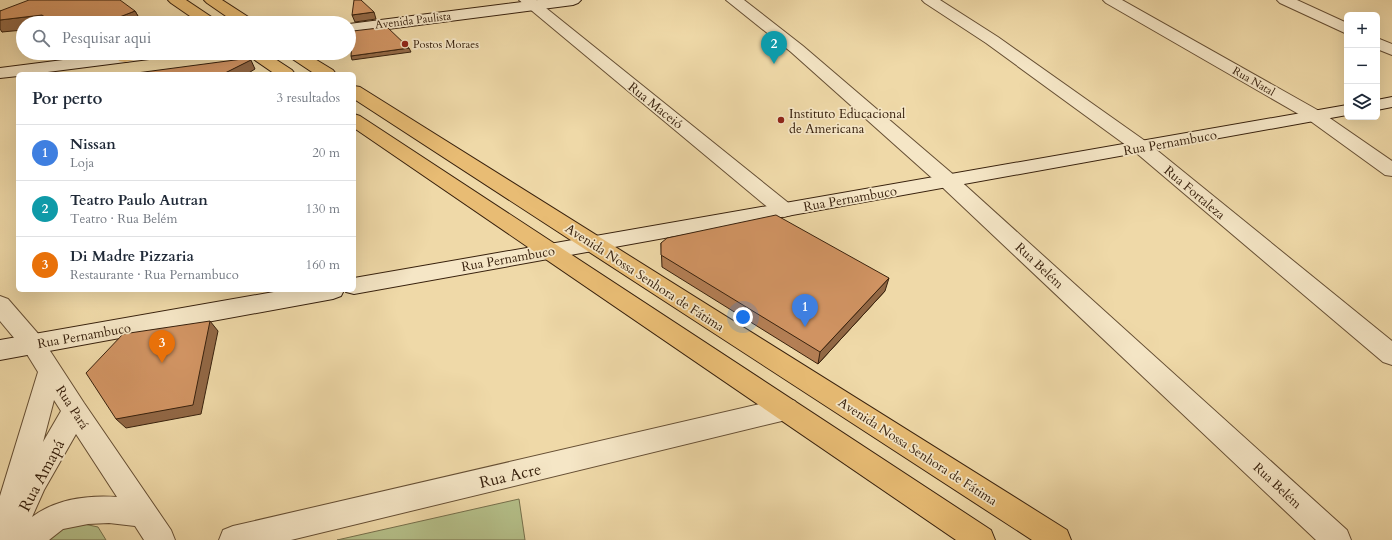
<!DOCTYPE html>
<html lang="pt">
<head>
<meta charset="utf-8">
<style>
  body { margin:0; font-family:Cardo,serif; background:#f2f2f3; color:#1f2937 }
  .controls { position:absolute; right:12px; top:12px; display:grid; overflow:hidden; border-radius:6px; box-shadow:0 4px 16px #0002 }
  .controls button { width:36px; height:36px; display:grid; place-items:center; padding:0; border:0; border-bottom:1px solid #e0e1e3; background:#fff; color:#1f2937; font:20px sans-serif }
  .you { position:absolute; left:743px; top:317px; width:14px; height:14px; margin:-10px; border:3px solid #fff; border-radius:50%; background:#1a73e8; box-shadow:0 0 0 6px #1a73e833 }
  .badge { display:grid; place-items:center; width:26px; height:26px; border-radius:50%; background:#0b8043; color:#fff; font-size:13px; font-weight:700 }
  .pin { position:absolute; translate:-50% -33px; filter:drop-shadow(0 1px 2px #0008) }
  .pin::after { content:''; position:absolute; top:21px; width:14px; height:12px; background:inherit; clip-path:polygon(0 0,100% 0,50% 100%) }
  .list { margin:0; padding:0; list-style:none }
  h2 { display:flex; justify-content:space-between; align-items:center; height:52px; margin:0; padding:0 16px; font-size:17px }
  h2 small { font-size:13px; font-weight:400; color:#747a83 }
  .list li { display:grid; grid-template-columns:26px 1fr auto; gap:12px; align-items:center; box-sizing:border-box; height:56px; padding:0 16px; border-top:1px solid #e0e1e3 }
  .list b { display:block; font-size:15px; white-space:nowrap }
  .list p { margin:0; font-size:13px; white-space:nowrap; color:#747a83 }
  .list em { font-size:13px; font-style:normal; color:#747a83 }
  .icon { flex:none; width:22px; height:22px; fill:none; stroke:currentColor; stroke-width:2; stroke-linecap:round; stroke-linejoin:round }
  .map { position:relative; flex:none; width:1392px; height:540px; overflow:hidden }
  .search { position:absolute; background:#fff; box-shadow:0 4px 16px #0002; left:16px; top:16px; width:340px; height:44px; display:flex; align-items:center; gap:10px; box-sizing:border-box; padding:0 14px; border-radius:22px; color:#747a83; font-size:15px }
  .panel { position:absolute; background:#fff; box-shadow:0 4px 16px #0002; left:16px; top:72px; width:340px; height:220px; border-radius:6px }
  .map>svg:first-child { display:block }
  .green { fill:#b5c08a; stroke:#76704c }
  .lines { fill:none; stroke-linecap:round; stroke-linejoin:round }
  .minor-casing { stroke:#664f34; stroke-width:2 }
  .secondary-casing { stroke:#38210d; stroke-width:2 }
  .primary-casing { stroke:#38210d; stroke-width:2 }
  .minor { fill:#f5e6c6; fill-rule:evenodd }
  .secondary { fill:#f5e6c6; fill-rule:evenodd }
  .primary { fill:#e8bc74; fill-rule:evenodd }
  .wall { fill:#b47f55; stroke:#38210d }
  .shaded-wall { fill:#926845; stroke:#38210d }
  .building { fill:#d19463; stroke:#38210d }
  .poi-dot { fill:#8f2418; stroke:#f5e6c6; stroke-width:1.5 }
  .labels { text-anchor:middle; stroke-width:3.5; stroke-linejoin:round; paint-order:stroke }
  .far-street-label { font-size:11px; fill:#38210d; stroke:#f5e6c6 }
  .far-poi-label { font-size:11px; fill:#38210d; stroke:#f5e6c6; text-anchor:start }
  .street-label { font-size:13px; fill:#38210d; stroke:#f5e6c6 }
  .poi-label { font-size:13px; fill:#38210d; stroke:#f5e6c6; text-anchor:start }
  .near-street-label { font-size:16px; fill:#38210d; stroke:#f5e6c6 }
</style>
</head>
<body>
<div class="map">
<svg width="1392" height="540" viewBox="0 0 1392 540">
  <rect width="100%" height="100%" fill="#efd9a8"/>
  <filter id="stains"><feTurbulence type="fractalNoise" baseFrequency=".005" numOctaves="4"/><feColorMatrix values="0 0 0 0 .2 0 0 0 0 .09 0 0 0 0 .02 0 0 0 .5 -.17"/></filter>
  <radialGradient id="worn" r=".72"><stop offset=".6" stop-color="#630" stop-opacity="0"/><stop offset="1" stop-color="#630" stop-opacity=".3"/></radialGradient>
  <!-- green -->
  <path class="green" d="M519,499l6,41h-188z
    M70,521l28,6 8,13h-60z"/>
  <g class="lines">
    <!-- minor casing -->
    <g class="minor-casing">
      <path id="minor" d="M519,0h17l255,205 3,5 -3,5 -7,2 -7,-2z
        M726,0h18l59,46 152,130 392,354 4,10h-35l-375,-354 -150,-134z
        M922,0h18l58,37 150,106 244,198v24l-9,-3 -249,-211 -148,-108 -61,-40z
        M1103,0h19l199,112 71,49v15l-7,-1 -76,-55 -203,-117z
        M1277,0h20l50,23v11l-67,-31z
        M1377,38l15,6v11l-15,-6z
        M0,296l8,3 33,38 43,66 87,127 4,10h-31l-9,-14 -26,-3 -21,1 -25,5 -14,11h-49v-44l38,-124 -13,-21 -25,-30zM54,400l7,11 -18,31zM76,434l41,63c-29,-2 -61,2 -85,20l12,-27z
        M786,398l9,3 4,8 -4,8 -9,3 -495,120h-72l4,-10 10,-4z"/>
    </g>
    <!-- secondary casing -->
    <g class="secondary-casing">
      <path id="secondary" d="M538,0h43l-3,3 -5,2 -224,29v-10z
        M118,53h47l-2,3 -6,2 -125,16h-14v2l-18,2v-10z
        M1392,97v10l-15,3v-10z
        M1347,105v10l-993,179 -8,-2 -1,-2h9v-12z
        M285,290h59l-3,6 -8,3 -333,61v-20z"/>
    </g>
    <!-- primary casing -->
    <g class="primary-casing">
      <path id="primary" d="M168,0h18l30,20 2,3h-18l-29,-20z
        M204,0h18l31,20 2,3h-19l-29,-20z
        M119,53h34l-2,3 -26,6 -6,-1 -2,-4z
        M247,53h19l26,17 3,4h-20l-26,-18z
        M286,53h19l28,17 3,4h-21l-27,-18z
        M354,86l6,1 707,443 4,10h-39l-678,-441z
        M354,114l6,2 631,414 4,10h-39l-602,-412z"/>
    </g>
    <!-- minor -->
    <use href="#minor" class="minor"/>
    <!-- secondary -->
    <use href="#secondary" class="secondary"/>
    <!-- primary -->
    <use href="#primary" class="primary"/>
  </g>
  <!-- wall -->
  <path class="wall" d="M0,11h135l7,12h-119l-21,9z
    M661,243l224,48 -67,73 -156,-97z"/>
  <!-- shaded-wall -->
  <path class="shaded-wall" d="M135,11l7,12h-38z
    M374,12l2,7 -21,3 -3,-7z
    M42,15l6,8h-25v7l-21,2 -2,-3v-9z
    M409,48l2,4 -59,8 -1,-4z
    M250,58l5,11 -8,5h-24z
    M889,278l-4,13 -67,73 2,-12z
    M210,321l8,10 -17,83 -75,14 -10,-9z"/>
  <!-- building -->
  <path class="building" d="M29,0h91l15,11 -31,12h-51l-11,-8 -42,5v-9z
    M354,0h7l13,12 -22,3z
    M387,27l22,21 -58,8 2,-25z
    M250,58l1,2 -28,14h-94z
    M776,215l113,63 -69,74 -159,-97v-12l6,-5z
    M210,321l-17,84 -77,14 -30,-46 37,-39z"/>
  <!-- markers -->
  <g class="poi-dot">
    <circle cx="405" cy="44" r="4"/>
    <circle cx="781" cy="120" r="4"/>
  </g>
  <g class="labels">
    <!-- far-street labels -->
    <g class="far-street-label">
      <text transform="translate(413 20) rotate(-7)" y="4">Avenida Paulista</text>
      <text transform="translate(1254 81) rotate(30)" y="4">Rua Natal</text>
    </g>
    <!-- far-poi labels -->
    <g class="far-poi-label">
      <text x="413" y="48">Postos Moraes</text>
    </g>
    <!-- street labels -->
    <g class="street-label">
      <text transform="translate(656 105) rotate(39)" y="5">Rua Maceió</text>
      <text transform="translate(1170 142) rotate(-10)" y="5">Rua Pernambuco</text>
      <text transform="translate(1195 192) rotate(40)" y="5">Rua Fortaleza</text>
      <text transform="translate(850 198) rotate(-10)" y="5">Rua Pernambuco</text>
      <text transform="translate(508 258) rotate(-10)" y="5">Rua Pernambuco</text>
      <text transform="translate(1040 265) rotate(43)" y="5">Rua Belém</text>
      <text transform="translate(645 277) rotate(33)" y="5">Avenida Nossa Senhora de Fátima</text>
      <text transform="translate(84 335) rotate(-10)" y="5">Rua Pernambuco</text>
      <text transform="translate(73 407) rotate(57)" y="5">Rua Pará</text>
      <text transform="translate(918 451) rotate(33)" y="5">Avenida Nossa Senhora de Fátima</text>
      <text transform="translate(1278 485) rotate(43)" y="5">Rua Belém</text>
    </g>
    <!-- poi labels -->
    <g class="poi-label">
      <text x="789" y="118">Instituto Educacional<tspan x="789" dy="15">de Americana</tspan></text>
    </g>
    <!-- near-street labels -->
    <g class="near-street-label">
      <text transform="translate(41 475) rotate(-62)" y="6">Rua Amapá</text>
      <text transform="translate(510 475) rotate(-13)" y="6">Rua Acre</text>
    </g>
  </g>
  <rect width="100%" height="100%" filter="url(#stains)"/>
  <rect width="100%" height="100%" fill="url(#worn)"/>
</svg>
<div class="controls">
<button>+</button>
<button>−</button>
<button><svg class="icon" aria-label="layers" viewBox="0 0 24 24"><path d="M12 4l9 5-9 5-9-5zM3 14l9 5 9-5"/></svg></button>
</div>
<div class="you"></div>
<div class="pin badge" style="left:805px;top:327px;background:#3f7fe0">1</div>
<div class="pin badge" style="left:774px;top:64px;background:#0f9aa8">2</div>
<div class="pin badge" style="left:162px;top:363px;background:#e8710a">3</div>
<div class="search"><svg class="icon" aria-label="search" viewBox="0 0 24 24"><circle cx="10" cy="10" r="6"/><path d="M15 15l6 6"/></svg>Pesquisar aqui</div>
<section class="panel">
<h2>Por perto<small>3 resultados</small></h2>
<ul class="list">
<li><span class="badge" style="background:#3f7fe0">1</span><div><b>Nissan</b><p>Loja</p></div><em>20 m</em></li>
<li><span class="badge" style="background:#0f9aa8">2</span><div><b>Teatro Paulo Autran</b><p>Teatro · Rua Belém</p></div><em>130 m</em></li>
<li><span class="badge" style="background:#e8710a">3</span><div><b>Di Madre Pizzaria</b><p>Restaurante · Rua Pernambuco</p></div><em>160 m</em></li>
</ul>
</section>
</div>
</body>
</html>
